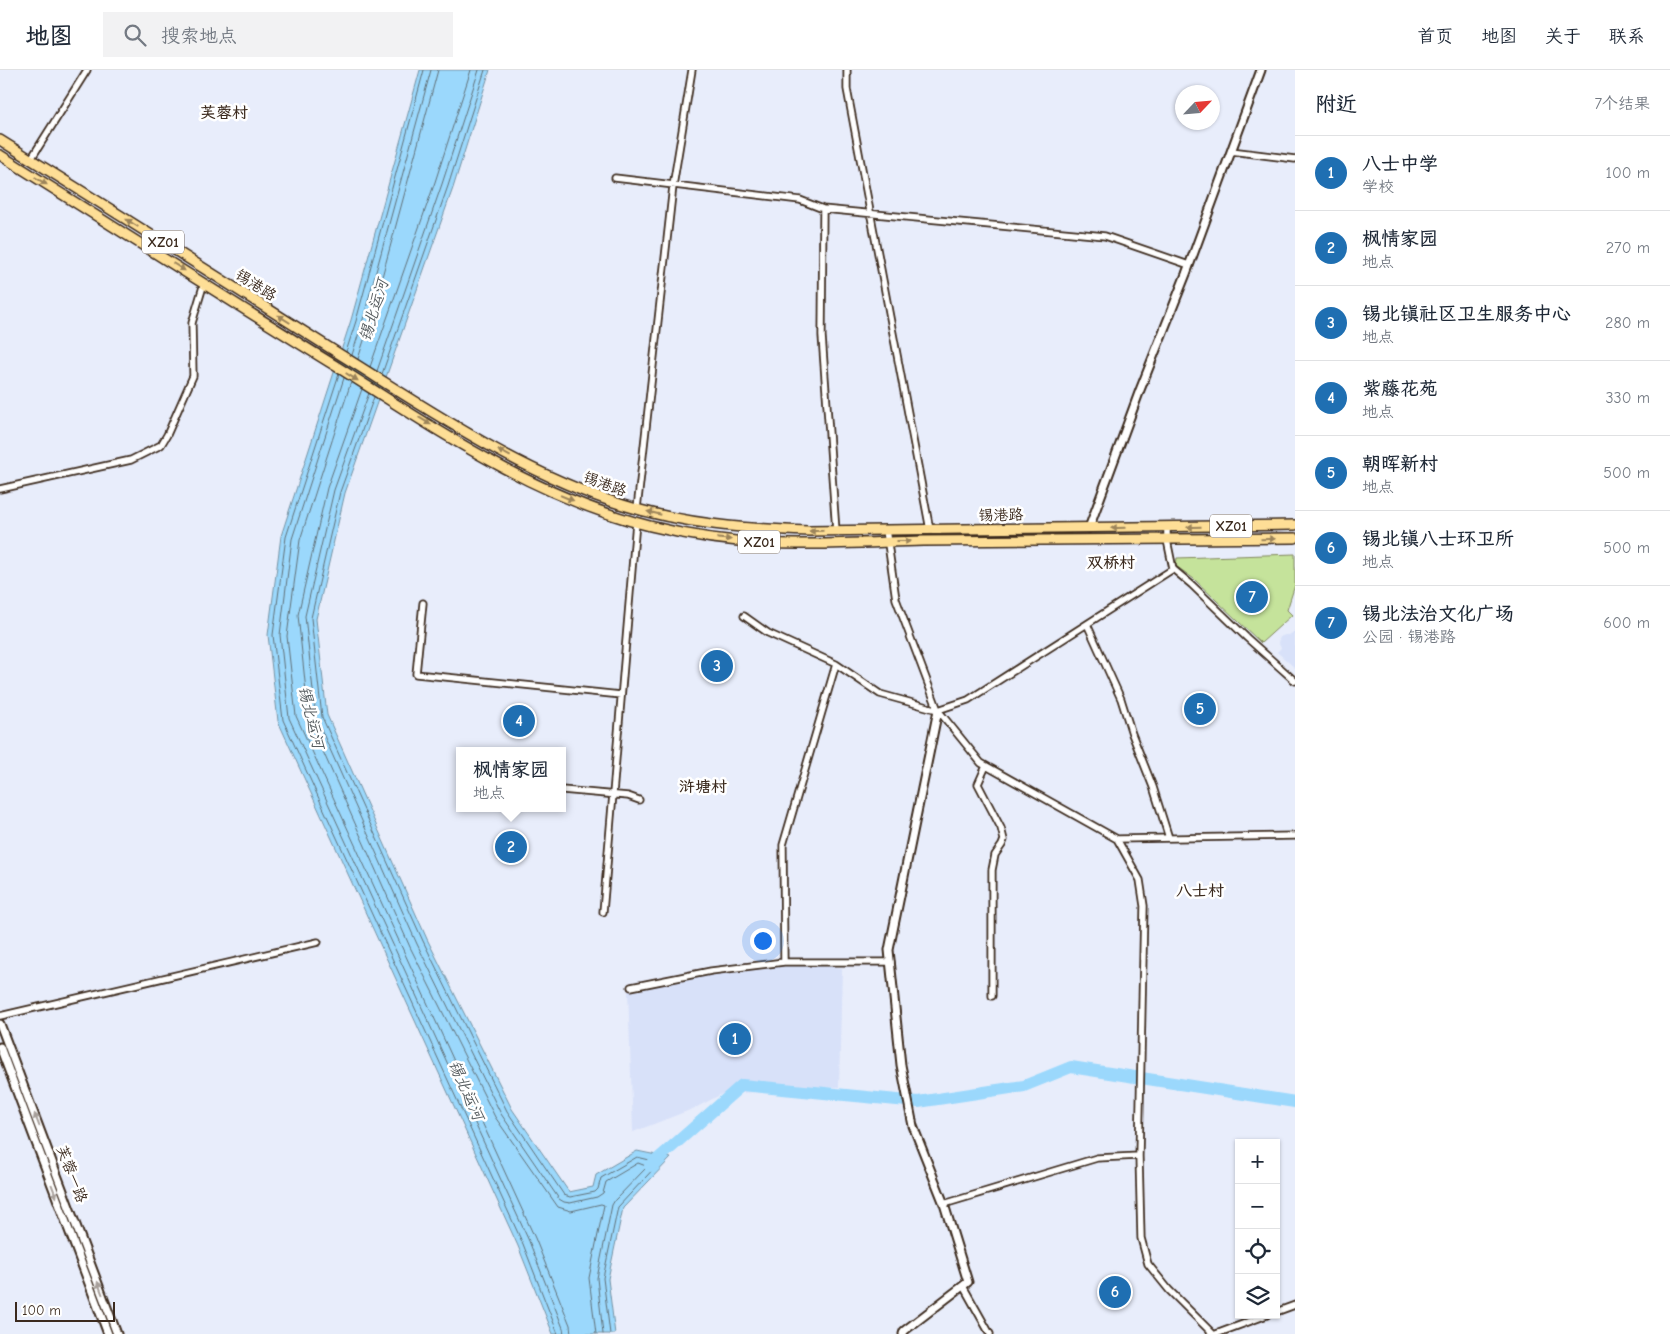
<!DOCTYPE html>
<html lang="zh">
<head>
<meta charset="utf-8">
<style>
  body { margin:0; font-family:"Comic Neue","LXGW WenKai TC",sans-serif; background:#f2f2f3; color:#1f2937 }
  .controls { position:absolute; right:15px; bottom:15px; display:grid; overflow:hidden; border-radius:0px; box-shadow:0 1px 4px #0004 }
  .controls button { width:45px; height:45px; display:grid; place-items:center; padding:0; border:0; border-bottom:1px solid #e0e1e3; background:#fff; color:#1f2937; font:25px sans-serif }
  .compass { position:absolute; left:1175px; top:15px; width:45px; height:45px; border-radius:50%; background:#fff; box-shadow:0 1px 4px #0004; rotate:64deg }
  .scale { position:absolute; left:15px; bottom:12px; width:100px; box-sizing:border-box; padding-left:5px; border:2px solid #3b2a1e; border-top:0; font-size:14px; line-height:18px; white-space:nowrap; color:#3b2a1e; -webkit-text-stroke:4px #fff; paint-order:stroke }
  .you { position:absolute; left:762px; top:870px; width:18px; height:18px; margin:-12px; border:4px solid #fff; border-radius:50%; background:#1a73e8; box-shadow:0 0 0 8px #1a73e833 }
  .badge { display:grid; place-items:center; width:32px; height:32px; border-radius:50%; background:#1f6fb2; color:#fff; font-size:16px; font-weight:700 }
  .pin { position:absolute; translate:-50% -50%; border:2px solid #fff; box-shadow:0 1px 5px #0006 }
  .popup { position:absolute; left:456px; top:677px; width:110px; height:65px; box-sizing:border-box; display:grid; place-content:center; border-radius:0px; background:#fff; filter:drop-shadow(0 1px 4px #0005); font-size:16px; white-space:nowrap; color:#747a83 }
  .popup b { font-size:19px; color:#1f2937 }
  .popup::after { content:''; position:absolute; left:50%; top:100%; margin-left:-10px; border:10px solid transparent; border-top-color:#fff }
  .list { margin:0; padding:0; list-style:none }
  h2 { display:flex; justify-content:space-between; align-items:center; height:65px; margin:0; padding:0 20px; font-size:21px }
  h2 small { font-size:16px; font-weight:400; color:#747a83 }
  .list li { display:grid; grid-template-columns:32px 1fr auto; gap:15px; align-items:center; box-sizing:border-box; height:75px; padding:0 20px; border-top:1px solid #e0e1e3 }
  .list b { display:block; font-size:19px; white-space:nowrap }
  .list p { margin:0; font-size:16px; white-space:nowrap; color:#747a83 }
  .list em { font-size:16px; font-style:normal; color:#747a83 }
  .icon { flex:none; width:28px; height:28px; fill:none; stroke:currentColor; stroke-width:2; stroke-linecap:round; stroke-linejoin:round }
  .map { position:relative; flex:none; width:1295px; height:1264px; overflow:hidden }
  header { display:flex; align-items:center; gap:30px; box-sizing:border-box; height:70px; padding:0 25px; background:#fff; border-bottom:1px solid #e0e1e3 }
  header strong { font-size:24px }
  nav { display:flex; gap:28px; margin-inline-start:auto; font-size:18px }
  .search { width:350px; height:45px; background:#f2f2f3; display:flex; align-items:center; gap:12px; box-sizing:border-box; padding:0 18px; border-radius:0px; color:#747a83; font-size:19px }
  main { display:flex }
  aside { flex:1; background:#fff }
  .map>svg:first-child { display:block }
  .built { fill:#d8e1f9 }
  .green { fill:#c5e39b; stroke:#80865c }
  .water { fill:#9bd8fc; stroke:#7592a3 }
  .lines { fill:none; stroke-linecap:round; stroke-linejoin:round }
  .shore { stroke:#617077; stroke-width:1 }
  .river { stroke:#9bd8fc; stroke-width:12 }
  .minor-casing { stroke:#3b2a1e; stroke-width:9 }
  .tertiary-casing { stroke:#3b2a1e; stroke-width:11 }
  .primary-casing { stroke:#3b2a1e; stroke-width:12 }
  .minor { stroke:#fff; stroke-width:5.5 }
  .tertiary { stroke:#fff; stroke-width:7 }
  .primary { stroke:#fede96; stroke-width:9 }
  .oneway { fill:#9c845a }
  .oneway2 { fill:#a79f9a }
  .labels { text-anchor:middle; stroke-width:5; stroke-linejoin:round; paint-order:stroke }
  .shield { fill:#fff; stroke:#766a62; stroke-width:1 }
  .shield-label { font-size:14px; font-weight:bold; fill:#3b2a1e }
  .street-label { font-size:15px; fill:#3b2a1e; stroke:#fff }
  .neighbourhood-label { font-size:16px; font-weight:bold; fill:#3b2a1e; stroke:#fff }
  .water-label { font-size:16px; font-style:italic; fill:#585e61; stroke:#fff }
</style>
</head>
<body>
<header>
<strong>地图</strong>
<div class="search"><svg class="icon" aria-label="search" viewBox="0 0 24 24"><circle cx="10" cy="10" r="6"/><path d="M15 15l6 6"/></svg>搜索地点</div>
<nav><a>首页</a><a>地图</a><a>关于</a><a>联系</a></nav>
</header>
<main>
<div class="map">
<svg width="1295" height="1264" viewBox="0 0 1295 1264">
  <rect width="100%" height="100%" fill="#e8edfb"/>
  <filter id="ink" filterUnits="userSpaceOnUse"><feTurbulence type="fractalNoise" baseFrequency=".02" numOctaves="2"/><feDisplacementMap in="SourceGraphic" scale="10" xChannelSelector="R" yChannelSelector="G"/><feConvolveMatrix kernelMatrix="1 2 1 2 8 2 1 2 1" color-interpolation-filters="sRGB"/></filter>
  <g filter="url(#ink)">
    <!-- built -->
    <path class="built" d="M1295,561v37l-18,-16 4,-4 -3,-6 2,-5 5,-2h4z
      M795,894l47,4 -3,119 -117,7 -27,14 -62,24 -5,-142 122,-23z"/>
    <!-- green -->
    <path class="green" d="M1295,484v31l-8,25 5,5 -31,28 -67,-64 -18,-13 1,-8z"/>
    <!-- water -->
    <path class="water" d="M420,0h70l-37,118 -108,305 -29,126 11,96 100,224 85,170 57,83 24,-5 3,-12 41,-24 34,7 -48,50 -15,71 7,55h-62l-35,-88 -240,-525 -10,-86 13,-99 70,-216z"/>
    <g class="lines">
      <!-- shore -->
      <path class="shore" d="M346,282l10,-31 68,-251
        M352,285l10,-32 69,-253
        M358,289l11,-34 69,-255
        M370,297l65,-185 36,-112
        M377,301l65,-187 37,-114
        M339,304l-53,163 -13,98 10,85 240,524 35,90
        M382,304l66,-188 37,-116
        M344,308l-52,161 -12,96 9,83 240,523 34,87 1,6
        M351,312l-51,158 -13,96 9,80 239,522 35,87 1,9
        M362,319l-35,99 -29,127 11,105 101,227 85,170 63,90 13,4 30,-7 3,1 -15,73 7,56
        M369,323l-35,97 -29,126 11,102 101,226 84,170 58,85 5,3 6,1 27,-6 6,-4 3,-11 32,-19 8,3v2l-31,32 -3,5 -15,73 6,56
        M374,327l-34,95 -29,126 11,99 101,224 84,170 57,84 6,2 25,-5 3,-3 3,-11 36,-21 21,5v2l-40,43 -15,71 7,56"/>
      <!-- river -->
      <path class="river" d="M650,1096l92,-81 176,17 106,-16 47,-19 224,35"/>
      <!-- minor casing -->
      <g class="minor-casing">
        <path id="minor" d="M847,0v19l83,441
          M1231,81l64,8
          M31,89l56,-89
          M615,108l185,22 23,9 282,27 84,29
          M823,139l-1,127 14,195
          M0,419l131,-29 30,-15 6,-10 26,-59 -1,-53 12,-40
          M637,439l36,-323 19,-116
          M886,460l10,69 42,111 43,53 136,76 178,-3
          M1173,499l19,16 55,53 48,43
          M423,533l-7,71 205,21
          M744,546l24,17 68,31 44,30 58,16 30,-10 205,-131 -6,-29v-13
          M1087,554l34,75 11,35 21,53 16,51
          M986,696l-8,18 23,44 3,12 -2,5 -7,10 -3,15v126
          M562,720l66,6 11,4
          M1117,769l23,41 4,26 -5,250 2,82 7,26 21,26 44,44
          M603,842l33,-390
          M784,892l-1,-117 53,-181
          M631,917l80,-16 73,-9h107
          M0,946l318,-74
          M944,1134l153,-46 42,-2
          M963,1216l27,48
          M1276,1242l19,-7
          M1216,1264l51,-19"/>
      </g>
      <!-- tertiary casing -->
      <g class="tertiary-casing">
        <path id="tertiary" d="M1089,458l51,-138 46,-116 75,-204
          M0,954l117,310
          M0,977l108,287
          M903,1264l1,-3 64,-49 -24,-78 -31,-78 -12,-61 -12,-115 49,-240"/>
      </g>
      <!-- primary casing -->
      <g class="primary-casing">
        <path id="primary" d="M0,70c114,71 227,143 341,215 90,56 180,118 282,150 60,19 124,24 186,26l486,-6
          M0,85c113,71 225,143 339,213 98,62 197,130 311,158 52,13 107,19 161,18 37,0 74,-2 112,-3 124,0 248,-1 372,-3"/>
      </g>
      <!-- minor -->
      <use href="#minor" class="minor"/>
      <!-- tertiary -->
      <use href="#tertiary" class="tertiary"/>
      <!-- primary -->
      <use href="#primary" class="primary"/>
    </g>
    <!-- one-way arrows -->
    <defs><path id="oneway-solid" d="M-6-.8H1V-3.2L6.5 0L1 3.2V.8H-6Z" transform="scale(1.25)"/></defs>
    <g class="oneway">
      <use href="#oneway-solid" transform="translate(41 111) rotate(32)"/>
      <use href="#oneway-solid" transform="translate(132 153) rotate(-148)"/>
      <use href="#oneway-solid" transform="translate(179 197) rotate(32)"/>
      <use href="#oneway-solid" transform="translate(284 249) rotate(-148)"/>
      <use href="#oneway-solid" transform="translate(352 307) rotate(32)"/>
      <use href="#oneway-solid" transform="translate(425 351) rotate(31)"/>
      <use href="#oneway-solid" transform="translate(504 383) rotate(-152)"/>
      <use href="#oneway-solid" transform="translate(567 428) rotate(22)"/>
      <use href="#oneway-solid" transform="translate(654 443) rotate(-167)"/>
      <use href="#oneway-solid" transform="translate(1194 457) rotate(179)"/>
      <use href="#oneway-solid" transform="translate(1118 458) rotate(179)"/>
      <use href="#oneway-solid" transform="translate(816 461) rotate(179)"/>
      <use href="#oneway-solid" transform="translate(724 469) rotate(6)"/>
      <use href="#oneway-solid" transform="translate(1268 469) rotate(-1)"/>
      <use href="#oneway-solid" transform="translate(904 471)"/>
    </g>
    <g class="oneway2">
      <use href="#oneway-solid" transform="translate(37 1050) rotate(-111)"/>
      <use href="#oneway-solid" transform="translate(54 1121) rotate(69)"/>
      <use href="#oneway-solid" transform="translate(100 1218) rotate(-111)"/>
    </g>
  </g>
  <g class="labels">
    <!-- shield labels -->
    <g class="shield">
      <rect x="142" y="160.5" width="42" height="23" rx="4"/>
      <rect x="1210" y="444.5" width="42" height="23" rx="4"/>
      <rect x="738" y="460.5" width="42" height="23" rx="4"/>
    </g>
    <g class="shield-label">
      <text x="163" y="177">XZ01</text>
      <text x="1231" y="461">XZ01</text>
      <text x="759" y="477">XZ01</text>
    </g>
    <!-- street labels -->
    <g class="street-label">
      <text transform="translate(256 215) rotate(32)" y="5">锡港路</text>
      <text transform="translate(605 414) rotate(20)" y="5">锡港路</text>
      <text transform="translate(1001 445) rotate(-1)" y="5">锡港路</text>
      <text transform="translate(72 1104) rotate(69)" y="5">芙蓉一路</text>
    </g>
    <!-- neighbourhood labels -->
    <g class="neighbourhood-label">
      <text x="224" y="48">芙蓉村</text>
      <text x="1111" y="498">双桥村</text>
      <text x="703" y="722">浒塘村</text>
      <text x="1200" y="826">八士村</text>
    </g>
    <!-- water labels -->
    <g class="water-label">
      <text transform="translate(373 240) rotate(-73)" y="6">锡北运河</text>
      <text transform="translate(312 647) rotate(76)" y="6">锡北运河</text>
      <text transform="translate(467 1020) rotate(66)" y="6">锡北运河</text>
    </g>
  </g>
</svg>
<div class="controls">
<button>+</button>
<button>−</button>
<button><svg class="icon" aria-label="locate" viewBox="0 0 24 24"><circle cx="12" cy="12" r="6"/><path d="M12 2v4M12 18v4M2 12h4M18 12h4"/></svg></button>
<button><svg class="icon" aria-label="layers" viewBox="0 0 24 24"><path d="M12 4l9 5-9 5-9-5zM3 14l9 5 9-5"/></svg></button>
</div>
<svg class="compass" viewBox="-18 -18 36 36"><path d="M0-13l5 13h-10z" fill="#e53935"/><path d="M0 13l5-13h-10z" fill="#747a83"/></svg>
<div class="scale">100 m</div>
<div class="you"></div>
<div class="pin badge" style="left:735px;top:969px">1</div>
<div class="pin badge" style="left:511px;top:777px">2</div>
<div class="popup"><b>枫情家园</b>地点</div>
<div class="pin badge" style="left:717px;top:596px">3</div>
<div class="pin badge" style="left:519px;top:651px">4</div>
<div class="pin badge" style="left:1200px;top:639px">5</div>
<div class="pin badge" style="left:1115px;top:1222px">6</div>
<div class="pin badge" style="left:1252px;top:527px">7</div>
</div>
<aside>
<h2>附近<small>7个结果</small></h2>
<ul class="list">
<li><span class="badge">1</span><div><b>八士中学</b><p>学校</p></div><em>100 m</em></li>
<li><span class="badge">2</span><div><b>枫情家园</b><p>地点</p></div><em>270 m</em></li>
<li><span class="badge">3</span><div><b>锡北镇社区卫生服务中心</b><p>地点</p></div><em>280 m</em></li>
<li><span class="badge">4</span><div><b>紫藤花苑</b><p>地点</p></div><em>330 m</em></li>
<li><span class="badge">5</span><div><b>朝晖新村</b><p>地点</p></div><em>500 m</em></li>
<li><span class="badge">6</span><div><b>锡北镇八士环卫所</b><p>地点</p></div><em>500 m</em></li>
<li><span class="badge">7</span><div><b>锡北法治文化广场</b><p>公园 · 锡港路</p></div><em>600 m</em></li>
</ul>
</aside>
</main>
</body>
</html>
